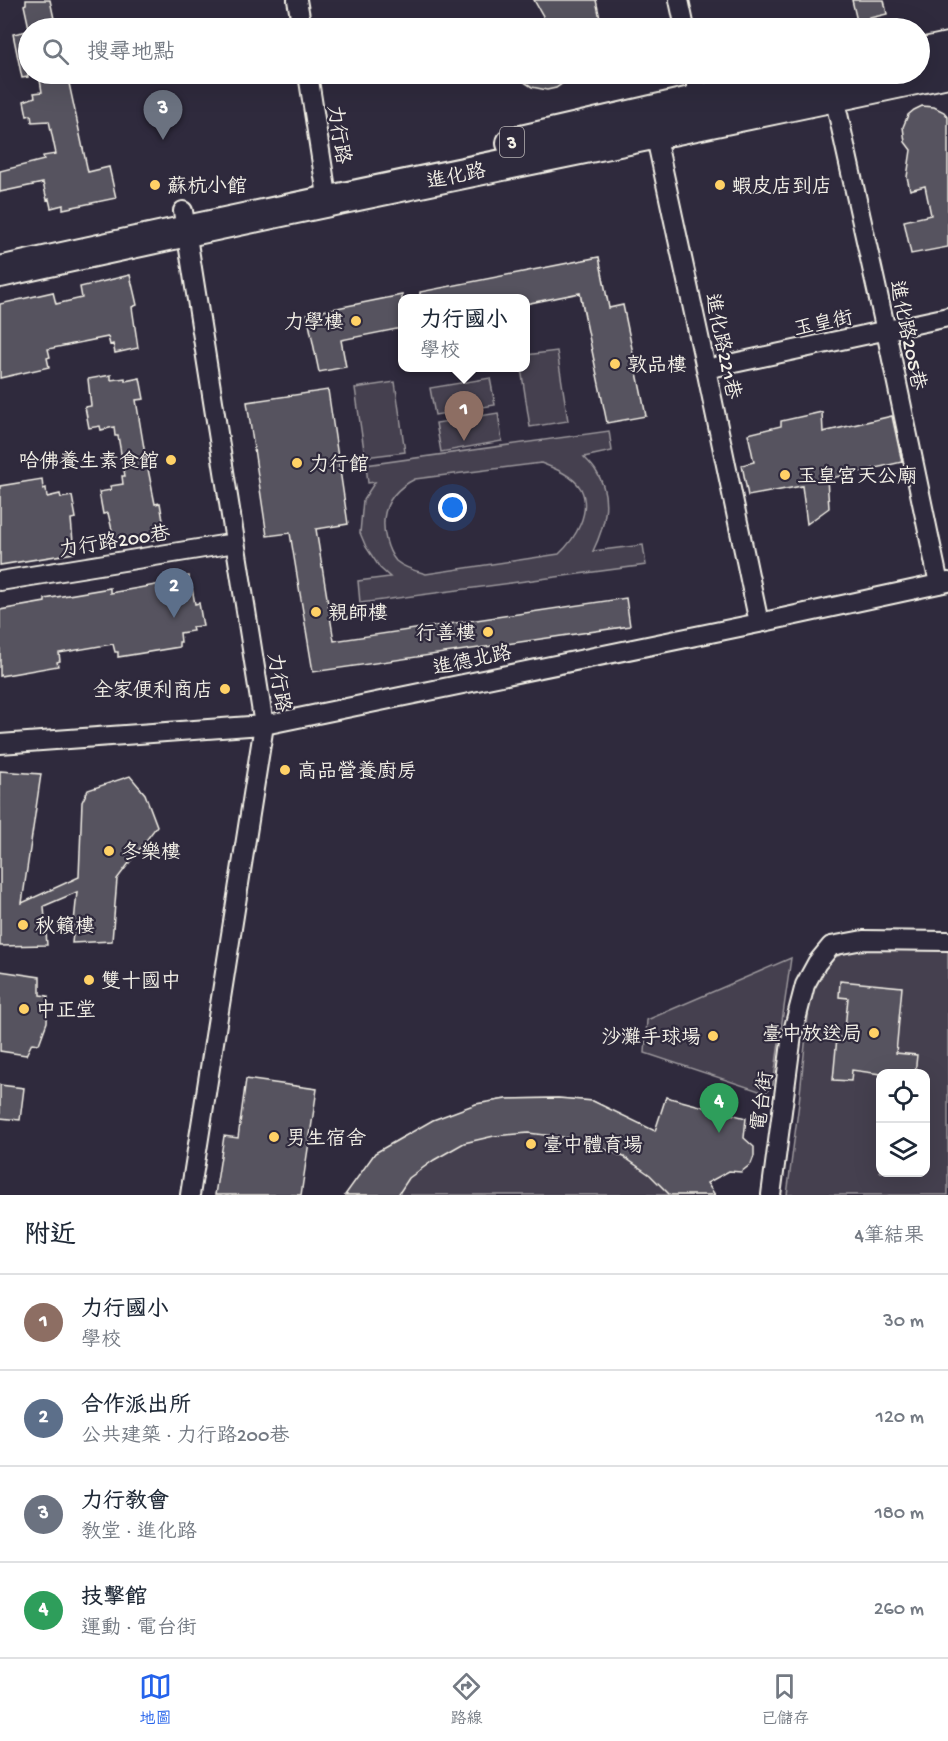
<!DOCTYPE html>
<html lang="zh-TW">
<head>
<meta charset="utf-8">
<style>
  body { margin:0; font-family:"Gochi Hand","LXGW WenKai TC",sans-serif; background:#f6f6f7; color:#1f2937 }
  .controls { position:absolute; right:18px; bottom:18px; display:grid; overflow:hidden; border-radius:12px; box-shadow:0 6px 24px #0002 }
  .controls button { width:54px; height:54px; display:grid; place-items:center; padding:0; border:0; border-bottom:2px solid #e0e1e3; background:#fff; color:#1f2937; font:30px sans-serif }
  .you { position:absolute; left:453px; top:508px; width:21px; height:21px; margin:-15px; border:4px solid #fff; border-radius:50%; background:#1a73e8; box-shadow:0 0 0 9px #1a73e833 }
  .badge { display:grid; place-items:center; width:39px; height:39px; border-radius:50%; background:#2563eb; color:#fff; font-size:20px; font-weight:700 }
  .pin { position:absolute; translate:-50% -50px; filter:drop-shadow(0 2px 3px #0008) }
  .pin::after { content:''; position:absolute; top:32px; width:21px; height:18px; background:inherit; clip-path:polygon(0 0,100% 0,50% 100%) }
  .popup { position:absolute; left:398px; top:294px; width:132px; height:78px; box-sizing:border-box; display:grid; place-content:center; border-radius:12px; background:#fff; filter:drop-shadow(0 2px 4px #0005); font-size:20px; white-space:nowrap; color:#747a83 }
  .popup b { font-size:22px; color:#1f2937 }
  .popup::after { content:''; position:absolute; left:50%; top:100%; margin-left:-12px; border:12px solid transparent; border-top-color:#fff }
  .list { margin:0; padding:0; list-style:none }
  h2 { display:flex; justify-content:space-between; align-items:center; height:78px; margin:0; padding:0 24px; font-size:26px }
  h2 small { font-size:20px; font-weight:400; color:#747a83 }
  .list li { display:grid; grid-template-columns:39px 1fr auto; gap:18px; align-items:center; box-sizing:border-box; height:96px; padding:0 24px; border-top:2px solid #e0e1e3 }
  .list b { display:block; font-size:22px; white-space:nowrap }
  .list p { margin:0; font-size:20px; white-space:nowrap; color:#747a83 }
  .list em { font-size:20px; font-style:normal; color:#747a83 }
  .icon { flex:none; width:33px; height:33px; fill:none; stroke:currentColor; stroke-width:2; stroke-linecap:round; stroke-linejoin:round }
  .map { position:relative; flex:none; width:948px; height:1195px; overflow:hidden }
  .search { position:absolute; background:#fff; box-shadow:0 6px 24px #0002; left:18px; right:18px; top:18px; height:66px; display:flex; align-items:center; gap:15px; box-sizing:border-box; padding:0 21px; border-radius:33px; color:#747a83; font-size:22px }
  .sheet { height:462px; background:#fff }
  nav { display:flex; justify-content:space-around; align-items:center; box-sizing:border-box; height:84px; border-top:2px solid #e0e1e3; background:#fff; font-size:16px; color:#747a83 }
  nav a { display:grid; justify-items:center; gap:3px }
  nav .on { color:#2563eb }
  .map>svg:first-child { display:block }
  .green { fill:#454050; stroke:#9c989c; stroke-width:1.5; fill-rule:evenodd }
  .building { fill:#56525f; stroke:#f4f1e8; stroke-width:1.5 }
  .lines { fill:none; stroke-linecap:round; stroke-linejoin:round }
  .minor-casing { stroke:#f4f1e8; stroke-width:22 }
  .primary-casing { stroke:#f4f1e8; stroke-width:34 }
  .minor { stroke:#2f2a3d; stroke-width:18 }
  .primary { stroke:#2f2a3d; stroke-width:30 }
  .poi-dot { fill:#ffd166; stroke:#2f2a3d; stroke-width:2 }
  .labels { text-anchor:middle; stroke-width:4.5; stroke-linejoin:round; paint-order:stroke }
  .shield { fill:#2f2a3d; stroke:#b9b5b5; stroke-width:1.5 }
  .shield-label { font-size:18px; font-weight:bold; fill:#f4f1e8 }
  .street-label { font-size:20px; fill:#f4f1e8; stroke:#2f2a3d }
  .poi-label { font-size:20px; fill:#f4f1e8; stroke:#2f2a3d; text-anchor:start }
</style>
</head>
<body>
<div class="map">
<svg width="948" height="1195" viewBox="0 0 948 1195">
  <rect width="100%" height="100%" fill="#2f2a3d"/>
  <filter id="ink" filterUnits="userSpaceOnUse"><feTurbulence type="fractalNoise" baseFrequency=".0167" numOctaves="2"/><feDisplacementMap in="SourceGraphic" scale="12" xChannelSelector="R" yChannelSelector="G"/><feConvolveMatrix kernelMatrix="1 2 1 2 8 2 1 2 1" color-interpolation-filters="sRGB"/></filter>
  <g filter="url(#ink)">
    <!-- green -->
    <path class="green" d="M557,351l11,70 -38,6 -9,-59h5v-13z
      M490,378l5,27 -60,10 -5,-27z
      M395,382l10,70 -40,5 -10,-69z
      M498,413l4,28 -61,11 -5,-29z
      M609,431l3,20 -28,6c4,4 9,9 12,14 17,26 9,55 -3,80l50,-6 3,20 -286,38 -2,-22 32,-4 -10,-9 -14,-21 -6,-14 3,-33 12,-18 -7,1 -2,-18zM541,463c13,5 33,13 40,26 11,23 -6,50 -22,65l-133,20c-10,-3 -22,-6 -30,-13 -5,-6 -8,-13 -10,-21 -7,-28 3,-48 29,-61z
      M864,946l84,1v248h-161l12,-92 12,-116 24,-30zM880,1074h46v98h-46z
      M791,958l-18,127 -8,8 -120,-40 2,-33z
      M558,1098l35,3 89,49 33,45h-368l28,-42 26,-15 75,-34 30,-5z"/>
    <!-- building -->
    <path class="building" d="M26,0h24l6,28h-27l-5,-23 2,-1z
      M534,0h62l6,28h-57l-2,-12z
      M852,0h32l3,14 -30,7z
      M28,31v46l-6,1 -9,-44z
      M39,74h28l21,98 21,-5 7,31 -53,11v-4l-12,3 -2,-9 -2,1 -4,-17 -43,9v-21l44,-11 -1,-4 13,-2 -7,-33 -17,1 -1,-7 -4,1 -3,-15 11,-4 -1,-4 8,-1z
      M512,74h64l-20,14 -9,2 -15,-3z
      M922,106l12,1 10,5 4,5v130l-37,7 -7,-33 27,-6 -6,-29 -15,4 -3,-13 4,-27 -6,-8 -2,-15 5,-12 6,-5z
      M599,257l10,51 14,-3 23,111 -39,7 -27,-130 -55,11v-6h-105v-6z
      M130,275l7,30 -5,2 6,41 -23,5 -2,-9 -3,1 -2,-8 -60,12 2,8 -3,1 2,9 -49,11v-74l53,-12 3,12 26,-6 -2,-11z
      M402,295v33l-61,12 5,27 -27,5 -12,-58z
      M111,375v5l14,-2v3l15,-3 4,21 -8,1 9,54 10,50 5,-1 6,35 -50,9 -8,-34 -5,1 -4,-22 12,-2 -1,-4 13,-2 -1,-8h3l-7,-40h-3l-1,-9 -13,3 -1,-4 -11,2 -4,-21 6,-1 -3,-27z
      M328,390l20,134 -32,5 18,112 292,-43 4,28 -317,46 -23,-139 -23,3 -20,-134z
      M822,412l1,20 69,-16 10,46 -75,17 2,29 -22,16 -5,-38 -54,10 -6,-31 12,-3 -6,-28 33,-8v-5z
      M42,479l1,10 3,-1 1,9 13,-3 1,4 11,-2 4,22 -5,1 3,34 -74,12v-79z
      M189,576v13l3,-1 3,16 4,-1 4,23 -11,1 1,4 -13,2 1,9h-2v5l-61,10v-5h-3l-2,-8 -13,2 -41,7 1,8 -3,1 1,4 -58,10v-66l45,-8v-3l65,-11v5l57,-10 -1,-4z
      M0,771l41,3 -19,129 57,-26 3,-75 6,-12 42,-14 15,18 12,32 -40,53 -5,62 -40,2 5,-51 -33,14 3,39 -47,1z
      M0,971l40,6v18l8,1 -1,26 -8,22 -7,-1 -6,12 -26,-4z
      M840,981l62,6 -6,66 21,2 -2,19h-34l-29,-4 -1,11 -18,-1 4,-43 7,1 4,-40 -9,-1z
      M246,1079l71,10 -16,106h-86l9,-59 14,2z
      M0,1085l24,3 -4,32 -20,-2z
      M666,1097l80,21 -2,20 10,9v9l-3,8 -10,8 -12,-1 -22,12 8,12h-45l-20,-20 -26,-18 -29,-12 -33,-8 -34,-4 -34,3 -30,7 -30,17 -25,18 -11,17h-53l30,-42 58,-33 43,-16 30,-5 52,-1 35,3 62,30z"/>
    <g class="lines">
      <!-- minor casing -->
      <g class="minor-casing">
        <path id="minor" d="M297,0l5,28
          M679,0l6,28
          M308,74l20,128
          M834,96l52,235 53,253
          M692,105l7,-5 -5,-26
          M661,129l-6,4 51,236 53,254
          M183,211l81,514 -74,470
          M706,369l242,-52
          M0,581l235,-38
          M0,744l264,-19 495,-102 189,-41
          M771,1195l21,-160 13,-50 12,-22 14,-17 32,-6 85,1"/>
      </g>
      <!-- primary casing -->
      <g class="primary-casing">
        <path id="primary" d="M920,54l28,-6
          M512,143l187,-43 126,-26
          M0,272c315,-71 632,-132 948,-200"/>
      </g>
      <!-- minor -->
      <use href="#minor" class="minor"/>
      <!-- primary -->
      <use href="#primary" class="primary"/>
    </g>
  </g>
  <!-- markers -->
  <g class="poi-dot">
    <circle cx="155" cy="185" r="6"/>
    <circle cx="720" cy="185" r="6"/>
    <circle cx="356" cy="321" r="6"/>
    <circle cx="615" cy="364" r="6"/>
    <circle cx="171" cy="460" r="6"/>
    <circle cx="297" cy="463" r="6"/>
    <circle cx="785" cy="475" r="6"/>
    <circle cx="316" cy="612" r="6"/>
    <circle cx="488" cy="632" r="6"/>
    <circle cx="225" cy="689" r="6"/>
    <circle cx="285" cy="770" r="6"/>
    <circle cx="109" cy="851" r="6"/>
    <circle cx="23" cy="925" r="6"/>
    <circle cx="89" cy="980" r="6"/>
    <circle cx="24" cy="1009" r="6"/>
    <circle cx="874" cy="1033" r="6"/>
    <circle cx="713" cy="1036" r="6"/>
    <circle cx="274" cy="1137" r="6"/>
    <circle cx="531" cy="1144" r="6"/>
  </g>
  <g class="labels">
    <!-- shield labels -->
    <rect class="shield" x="500" y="127" width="24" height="30" rx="4.5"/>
    <g class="shield-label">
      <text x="512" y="148">3</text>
    </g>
    <!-- street labels -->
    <g class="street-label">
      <text transform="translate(340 134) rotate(81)" y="7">力行路</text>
      <text transform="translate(456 175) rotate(-12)" y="7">進化路</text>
      <text transform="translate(823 322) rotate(-12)" y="7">玉皇街</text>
      <text transform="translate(909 335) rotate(78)" y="7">進化路205巷</text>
      <text transform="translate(724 346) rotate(78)" y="7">進化路221巷</text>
      <text transform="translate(114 540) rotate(-9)" y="7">力行路200巷</text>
      <text transform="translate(472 659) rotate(-12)" y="7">進德北路</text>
      <text transform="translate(280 682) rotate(81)" y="7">力行路</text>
      <text transform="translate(761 1101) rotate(-82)" y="7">電台街</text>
    </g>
    <!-- poi labels -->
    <g class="poi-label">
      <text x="167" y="192">蘇杭小館</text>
      <text x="732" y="192">蝦皮店到店</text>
      <text x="344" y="328" text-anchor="end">力學樓</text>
      <text x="627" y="371">敦品樓</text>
      <text x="159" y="467" text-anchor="end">哈佛養生素食館</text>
      <text x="309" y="470">力行館</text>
      <text x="797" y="482">玉皇宮天公廟</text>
      <text x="328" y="619">親師樓</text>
      <text x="476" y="639" text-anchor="end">行善樓</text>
      <text x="213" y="696" text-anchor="end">全家便利商店</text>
      <text x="297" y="777">高品營養廚房</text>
      <text x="121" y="858">冬樂樓</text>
      <text x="35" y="932">秋籟樓</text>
      <text x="101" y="987">雙十國中</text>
      <text x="36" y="1016">中正堂</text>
      <text x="862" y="1040" text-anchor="end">臺中放送局</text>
      <text x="701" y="1043" text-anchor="end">沙灘手球場</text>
      <text x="286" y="1144">男生宿舍</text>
      <text x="543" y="1151">臺中體育場</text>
    </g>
  </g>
</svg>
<div class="controls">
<button><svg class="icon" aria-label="locate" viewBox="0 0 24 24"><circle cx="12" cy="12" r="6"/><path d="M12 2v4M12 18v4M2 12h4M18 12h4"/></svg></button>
<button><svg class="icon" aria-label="layers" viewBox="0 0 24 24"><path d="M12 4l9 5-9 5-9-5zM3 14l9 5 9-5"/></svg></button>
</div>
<div class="you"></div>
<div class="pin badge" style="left:464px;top:441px;background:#8d6e63">1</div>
<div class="popup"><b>力行國小</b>學校</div>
<div class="pin badge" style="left:174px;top:618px;background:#5c6f8a">2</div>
<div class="pin badge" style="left:163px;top:140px;background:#6b7280">3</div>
<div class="pin badge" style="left:719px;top:1133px;background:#2e9e5b">4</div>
<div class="search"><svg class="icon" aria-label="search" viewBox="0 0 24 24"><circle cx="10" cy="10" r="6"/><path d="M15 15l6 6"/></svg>搜尋地點</div>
</div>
<section class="sheet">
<h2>附近<small>4筆結果</small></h2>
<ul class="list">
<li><span class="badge" style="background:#8d6e63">1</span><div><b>力行國小</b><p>學校</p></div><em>30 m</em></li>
<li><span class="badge" style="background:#5c6f8a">2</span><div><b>合作派出所</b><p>公共建築 · 力行路200巷</p></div><em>120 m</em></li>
<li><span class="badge" style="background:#6b7280">3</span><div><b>力行教會</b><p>教堂 · 進化路</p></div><em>180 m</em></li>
<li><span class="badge" style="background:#2e9e5b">4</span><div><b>技擊館</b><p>運動 · 電台街</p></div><em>260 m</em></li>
</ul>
</section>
<nav>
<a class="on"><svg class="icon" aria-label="map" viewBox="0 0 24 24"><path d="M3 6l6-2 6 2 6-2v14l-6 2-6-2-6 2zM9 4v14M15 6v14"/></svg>地圖</a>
<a><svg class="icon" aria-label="directions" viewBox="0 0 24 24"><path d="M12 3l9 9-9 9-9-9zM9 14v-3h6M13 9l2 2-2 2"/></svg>路線</a>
<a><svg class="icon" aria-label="saved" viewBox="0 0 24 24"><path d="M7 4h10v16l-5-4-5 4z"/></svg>已儲存</a>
</nav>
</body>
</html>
